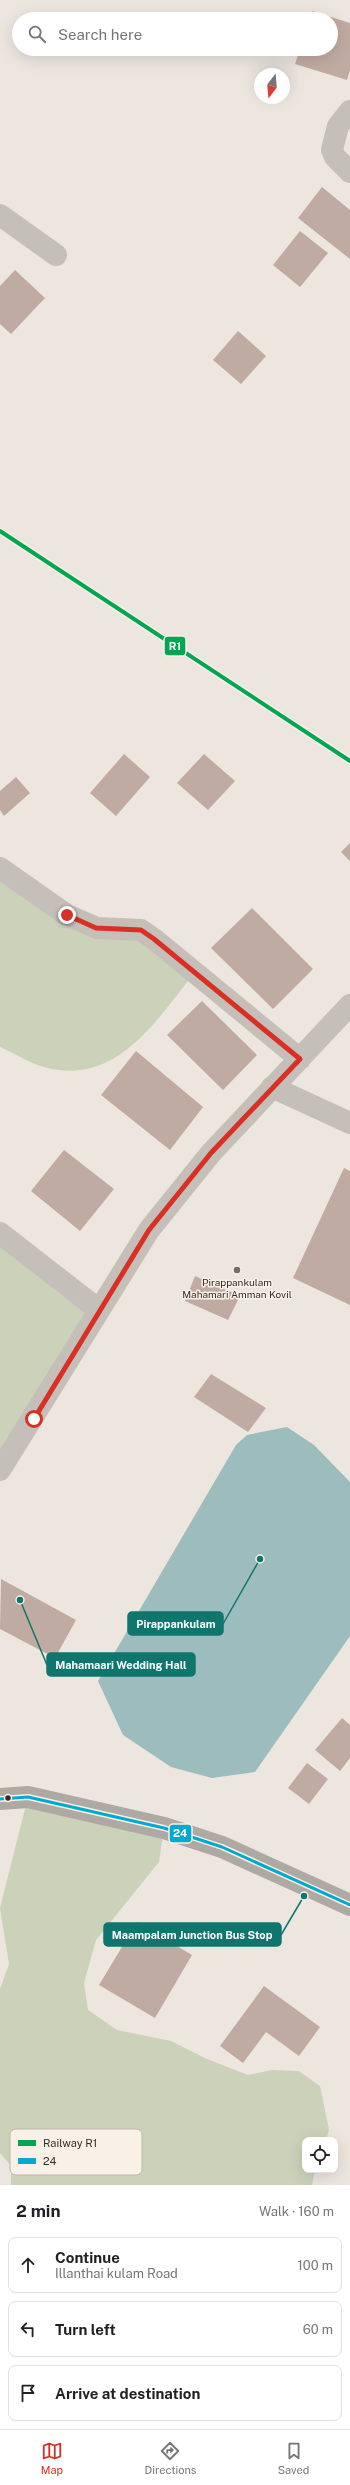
<!DOCTYPE html>
<html lang="en">
<head>
<meta charset="utf-8">
<style>
  body { margin:0; font-family:"Public Sans",sans-serif; background:#f6f6f6; color:#202124 }
  .controls { position:absolute; right:12px; bottom:12px; display:grid; overflow:hidden; border-radius:8px; box-shadow:0 4px 16px #0002 }
  .controls button { width:36px; height:36px; display:grid; place-items:center; padding:0; border:0; border-bottom:1px solid #e0e0e0; background:#fff; color:#202124; font:20px sans-serif }
  .compass { position:absolute; left:254px; top:68px; width:36px; height:36px; border-radius:50%; background:#fff; box-shadow:0 4px 16px #0002; rotate:196deg }
  .stop { position:absolute; width:12px; height:12px; margin:-9px; border:3px solid #d93025; border-radius:50%; background:#fff }
  .stop.end { background:#d93025; border-color:#fff; box-shadow:0 1px 4px #0008 }
  .list { margin:0; padding:0; list-style:none }
  h2 { display:flex; justify-content:space-between; align-items:center; height:52px; margin:0; padding:0 16px; font-size:17px }
  h2 small { font-size:13px; font-weight:400; color:#757577 }
  .list li { display:grid; grid-template-columns:26px 1fr auto; gap:12px; align-items:center; box-sizing:border-box; height:56px; margin:0 8px 8px; padding:0 8px; border:1px solid #e0e0e0; border-radius:8px }
  .list b { display:block; font-size:15px; white-space:nowrap }
  .list p { margin:0; font-size:13px; white-space:nowrap; color:#757577 }
  .list em { font-size:13px; font-style:normal; color:#757577 }
  .icon { flex:none; width:22px; height:22px; fill:none; stroke:currentColor; stroke-width:2; stroke-linecap:round; stroke-linejoin:round }
  .map { position:relative; flex:none; width:350px; height:2185px; overflow:hidden }
  .search { position:absolute; background:#fff; box-shadow:0 4px 16px #0002; left:12px; right:12px; top:12px; height:44px; display:flex; align-items:center; gap:10px; box-sizing:border-box; padding:0 14px; border-radius:22px; color:#757577; font-size:15px }
  .sheet { height:244px; background:#fff }
  nav { display:flex; justify-content:space-around; align-items:center; box-sizing:border-box; height:56px; border-top:1px solid #e0e0e0; background:#fff; font-size:11px; color:#757577 }
  nav a { display:grid; justify-items:center; gap:2px }
  nav .on { color:#d93025 }
  .map>svg:first-child { display:block }
  .green { fill:#ccd1ba }
  .water { fill:#9cbcbd }
  .building { fill:#bfaba1 }
  .lines { fill:none; stroke-linecap:round; stroke-linejoin:round }
  .minor { stroke:#c5bfb9; stroke-width:22 }
  .trunk { stroke:#afa9a4; stroke-width:22 }
  .bus-1-casing { stroke:#f9f1e7; stroke-width:6 }
  .bus-1 { stroke:#00a9ce; stroke-width:3 }
  .rail-1-casing { stroke:#f9f1e7; stroke-width:7 }
  .rail-1 { stroke:#00a651; stroke-width:4 }
  .route { stroke:#d93025; stroke-width:5 }
  .poi-dot { fill:#756d67; stroke:#f9f1e7; stroke-width:1.5 }
  .bus-dot { fill:#352c27; stroke:#f9f1e7; stroke-width:1.5 }
  .labels { text-anchor:middle; stroke-width:3; stroke-linejoin:round; paint-order:stroke }
  .poi-label { font-size:10px; fill:#352c27; stroke:#f9f1e7 }
  .key { fill:#f9f1e7; stroke:#beb6ad; stroke-width:1 }
  .key-label { font-size:11px; fill:#352c27 }
  .leader { fill:none; stroke:#0f766e; stroke-width:1.5 }
  .callout-dot { fill:#0f766e; stroke:#f9f1e7; stroke-width:1.5 }
  .callout { fill:#0f766e; stroke:#0f766e; stroke-width:1.5 }
  .callout-label { font-size:11px; text-anchor:middle; font-weight:bold; fill:#fff }
  .line-badge { stroke:#f9f1e7; stroke-width:1.5 }
  .badge-label { font-size:11px; text-anchor:middle; font-weight:bold; fill:#fff }
</style>
</head>
<body>
<div class="map">
<svg width="350" height="2185" viewBox="0 0 350 2185">
  <rect width="100%" height="100%" fill="#ece6df"/>
  <!-- green -->
  <path class="green" d="M0,868l19,13 104,49 72,42c-39,49 -79,115 -151,95 -15,-4 -30,-14 -44,-20z
    M0,1233l99,77 -99,160z
    M28,1797l136,31 -5,34 -63,78 -12,43 4,27 29,20 54,11 36,18 41,16 24,-5 27,1 21,15 9,44 -3,10h-21v30h10l-3,15h-301v-19l-11,-13v-164l9,-25 -9,-56z"/>
  <!-- water -->
  <path class="water" d="M287,1427l27,18 36,37v154l-95,136 -43,6 -41,-11 -48,-32 -25,-54 138,-236 11,-10z"/>
  <!-- building -->
  <path class="building" d="M312,11l38,12v47l-3,10 -52,-16 5,-15h31v-30h-22z
    M322,187l28,23v49l-52,-41z
    M300,231l28,22 -28,34 -27,-22z
    M15,270l30,28 -34,36 -11,-10v-38z
    M238,331l28,25 -25,28 -28,-24z
    M124,754l26,23 -34,39 -26,-23z
    M204,754l31,27 -27,29 -31,-27z
    M16,777l14,16 -26,23 -4,-6v-19z
    M350,843v18l-9,-9z
    M252,908l61,61 -40,40 -62,-61z
    M202,1001l55,54 -34,35 -56,-55z
    M136,1051l67,56 -33,43 -69,-55z
    M64,1150l50,39 -34,42 -49,-40z
    M344,1168l6,3v134l-57,-27z
    M195,1276l45,20 -12,24 -43,-19z
    M211,1374l55,34 -18,24 -54,-35z
    M1,1579l75,41 -21,38 -55,-29z
    M342,1718l8,7v33l-10,13 -25,-21z
    M307,1763l21,16 -19,25 -21,-16z
    M137,1922l55,33 -37,63 -56,-33z
    M264,1986l56,41 -21,29 -33,-24 -23,31 -23,-17z"/>
  <g class="lines">
    <!-- minor -->
    <path class="minor" d="M350,111l-12,15 -6,24 3,7 15,15
      M0,215l56,40
      M0,868l67,47 30,13 44,2 13,9 146,120
      M272,1087l78,36
      M0,1233l99,77
      M0,1470l149,-240 62,-77 139,-148"/>
    <!-- trunk -->
    <path class="trunk" d="M0,1799l28,-2 136,31 58,19 128,58"/>
    <!-- bus-1 casing -->
    <g class="bus-1-casing">
      <path id="bus-1" d="M0,1799l28,-2 136,31 58,19 128,58"/>
    </g>
    <!-- bus-1 -->
    <use href="#bus-1" class="bus-1"/>
    <!-- rail-1 casing -->
    <g class="rail-1-casing">
      <path id="rail-1" d="M0,531l350,230"/>
    </g>
    <!-- rail-1 -->
    <use href="#rail-1" class="rail-1"/>
  </g>
  <g class="lines">
    <!-- route -->
    <path class="route" d="M34,1419l115,-189 62,-77 89,-94 -146,-120 -13,-9 -45,-2 -29,-13"/>
  </g>
  <!-- markers -->
  <circle class="poi-dot" cx="237" cy="1270" r="4"/>
  <circle class="bus-dot" cx="8" cy="1798" r="3.5"/>
  <g class="labels">
    <!-- poi labels -->
    <g class="poi-label">
      <text x="237" y="1286">Pirappankulam<tspan x="237" dy="12">Mahamari Amman Kovil</tspan></text>
    </g>
  </g>
  <!-- legend -->
  <rect x="10" y="2129" width="132" height="46" rx="6" class="key"/>
  <rect x="18" y="2140" width="18" height="6" fill="#00a651"/>
  <rect x="18" y="2158" width="18" height="6" fill="#00a9ce"/>
  <g class="key-label">
    <text x="43" y="2147">Railway R1</text>
    <text x="43" y="2165">24</text>
  </g>
  <!-- callouts -->
  <path class="leader" d="M260 1559L223 1624M20 1600L47 1665M304 1896L281 1935"/>
  <g class="callout-dot">
    <circle cx="260" cy="1559" r="4"/>
    <circle cx="20" cy="1600" r="4"/>
    <circle cx="304" cy="1896" r="4"/>
  </g>
  <g class="callout">
    <rect x="128" y="1612" width="95" height="23" rx="4"/>
    <rect x="47" y="1653" width="148" height="23" rx="4"/>
    <rect x="104" y="1923" width="177" height="23" rx="4"/>
  </g>
  <g class="callout-label">
    <text x="176" y="1628">Pirappankulam</text>
    <text x="121" y="1669">Mahamaari Wedding Hall</text>
    <text x="192" y="1939">Maampalam Junction Bus Stop</text>
  </g>
  <g class="line-badge">
    <rect x="164" y="636" width="22" height="20" rx="4" fill="#00a651"/>
    <rect x="169" y="1824" width="23" height="19" rx="4" fill="#00a9ce"/>
  </g>
  <g class="badge-label">
    <text x="175" y="650">R1</text>
    <text x="180" y="1837">24</text>
  </g>
</svg>
<div class="controls">
<button><svg class="icon" aria-label="locate" viewBox="0 0 24 24"><circle cx="12" cy="12" r="6"/><path d="M12 2v4M12 18v4M2 12h4M18 12h4"/></svg></button>
</div>
<svg class="compass" viewBox="-18 -18 36 36"><path d="M0-13l5 13h-10z" fill="#e53935"/><path d="M0 13l5-13h-10z" fill="#757577"/></svg>
<div class="stop" style="left:34px;top:1419px"></div>
<div class="stop end" style="left:67px;top:915px"></div>
<div class="search"><svg class="icon" aria-label="search" viewBox="0 0 24 24"><circle cx="10" cy="10" r="6"/><path d="M15 15l6 6"/></svg>Search here</div>
</div>
<section class="sheet">
<h2>2 min<small>Walk · 160 m</small></h2>
<ul class="list">
<li><svg class="icon" aria-label="ahead" viewBox="0 0 24 24"><path d="M12 20V5M6 11l6-6 6 6"/></svg><div><b>Continue</b><p>Illanthai kulam Road</p></div><em>100 m</em></li>
<li><svg class="icon" aria-label="left" viewBox="0 0 24 24"><path d="M17 20v-9H6M10 6l-5 5 5 5"/></svg><div><b>Turn left</b></div><em>60 m</em></li>
<li><svg class="icon" aria-label="arrive" viewBox="0 0 24 24"><path d="M6 21V4h12l-3 4 3 4H6"/></svg><div><b>Arrive at destination</b></div></li>
</ul>
</section>
<nav>
<a class="on"><svg class="icon" aria-label="map" viewBox="0 0 24 24"><path d="M3 6l6-2 6 2 6-2v14l-6 2-6-2-6 2zM9 4v14M15 6v14"/></svg>Map</a>
<a><svg class="icon" aria-label="directions" viewBox="0 0 24 24"><path d="M12 3l9 9-9 9-9-9zM9 14v-3h6M13 9l2 2-2 2"/></svg>Directions</a>
<a><svg class="icon" aria-label="saved" viewBox="0 0 24 24"><path d="M7 4h10v16l-5-4-5 4z"/></svg>Saved</a>
</nav>
</body>
</html>
